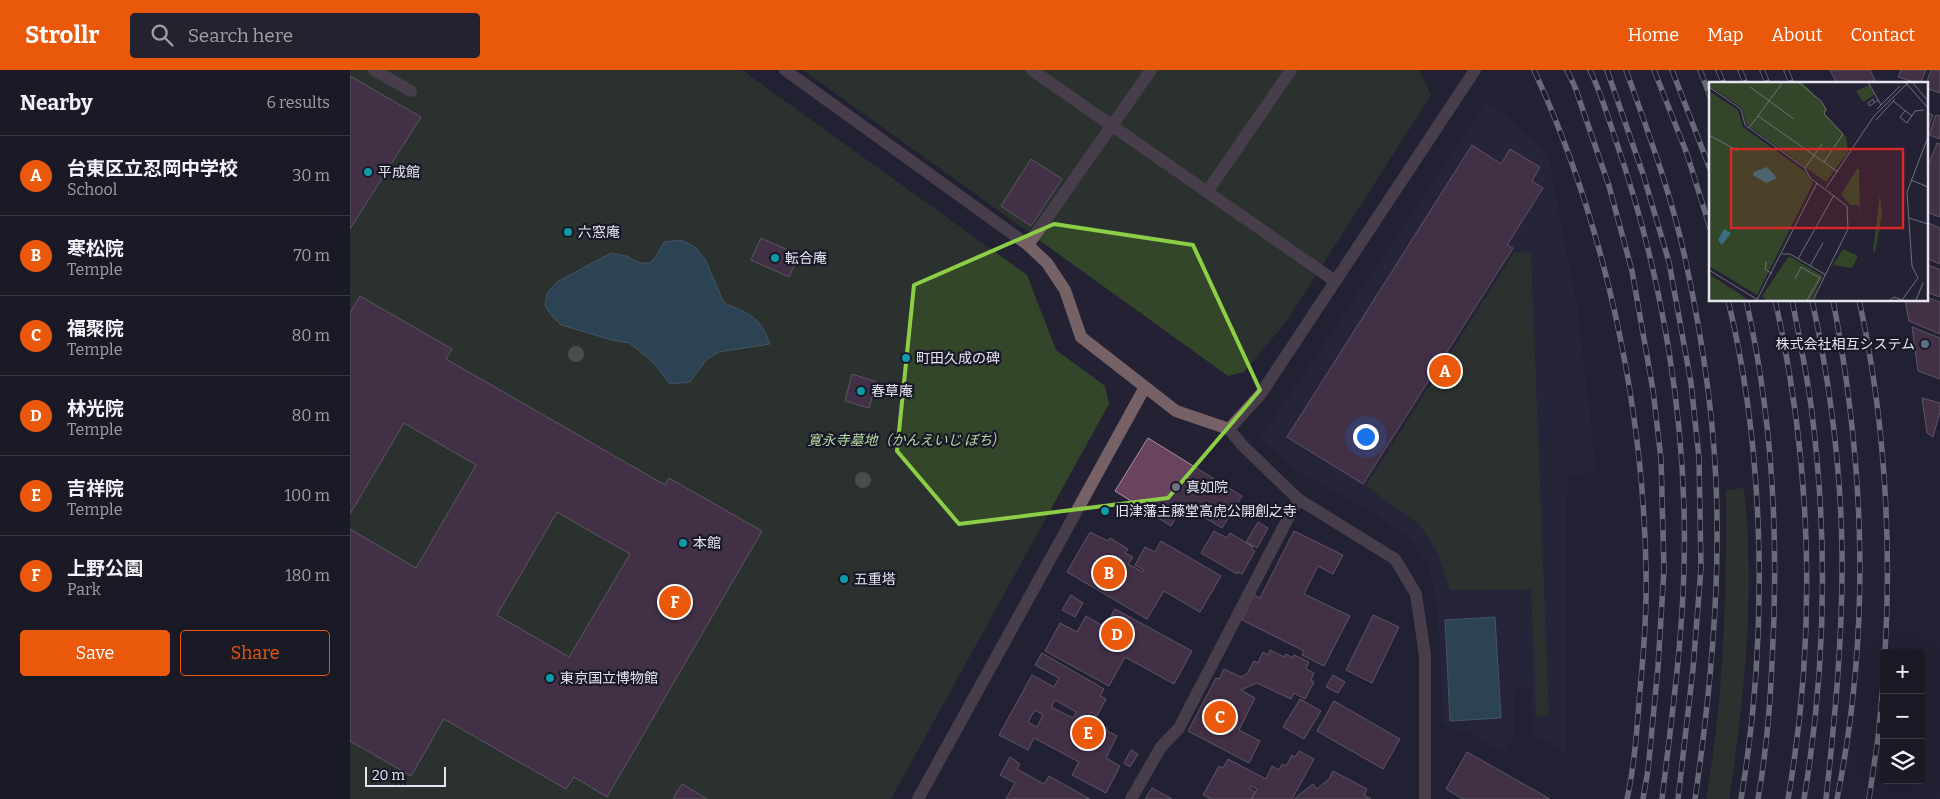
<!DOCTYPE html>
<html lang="en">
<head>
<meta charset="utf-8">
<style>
  body { margin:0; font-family:Bitter,"Noto Sans JP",serif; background:#23222e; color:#f1f3f6 }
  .controls { position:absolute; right:15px; bottom:15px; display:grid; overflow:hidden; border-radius:5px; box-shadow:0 5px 20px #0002 }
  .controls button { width:45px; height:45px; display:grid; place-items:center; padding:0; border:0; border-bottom:1px solid #383843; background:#1a1926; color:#f1f3f6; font:25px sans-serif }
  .scale { position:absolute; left:15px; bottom:12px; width:81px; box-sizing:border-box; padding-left:5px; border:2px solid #e6e6f2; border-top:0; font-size:14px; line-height:18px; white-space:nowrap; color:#e6e6f2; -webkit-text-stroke:4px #191829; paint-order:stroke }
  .you { position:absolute; left:1015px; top:366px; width:18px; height:18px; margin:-12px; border:4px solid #fff; border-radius:50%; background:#1a73e8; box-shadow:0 0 0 8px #1a73e833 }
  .badge { display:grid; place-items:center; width:32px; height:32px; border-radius:50%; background:#ea580c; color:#fff; font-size:16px; font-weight:700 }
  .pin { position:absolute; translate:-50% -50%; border:2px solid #fff; box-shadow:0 1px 5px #0006 }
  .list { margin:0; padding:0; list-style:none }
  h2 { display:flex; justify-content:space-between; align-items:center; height:65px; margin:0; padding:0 20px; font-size:21px }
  h2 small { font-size:16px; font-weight:400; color:#9fa0a7 }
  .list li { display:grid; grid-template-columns:32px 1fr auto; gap:15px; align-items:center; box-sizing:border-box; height:80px; padding:0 20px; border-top:1px solid #383843 }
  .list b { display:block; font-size:19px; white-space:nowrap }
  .list p { margin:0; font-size:16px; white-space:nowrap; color:#9fa0a7 }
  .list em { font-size:16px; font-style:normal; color:#9fa0a7 }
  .actions { display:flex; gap:10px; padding:15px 20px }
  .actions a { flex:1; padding:11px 0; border:1px solid #ea580c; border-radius:5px; text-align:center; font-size:18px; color:#ea580c }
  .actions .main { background:#ea580c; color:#fff }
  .icon { flex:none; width:28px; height:28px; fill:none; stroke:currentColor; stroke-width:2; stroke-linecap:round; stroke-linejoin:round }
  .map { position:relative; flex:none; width:1590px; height:729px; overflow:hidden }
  header { display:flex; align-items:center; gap:30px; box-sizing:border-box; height:70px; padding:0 25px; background:#ea580c; color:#fff }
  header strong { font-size:24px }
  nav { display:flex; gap:28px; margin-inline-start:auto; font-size:18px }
  .search { width:350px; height:45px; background:#23222e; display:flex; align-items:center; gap:12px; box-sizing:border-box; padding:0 18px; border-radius:5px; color:#9fa0a7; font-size:19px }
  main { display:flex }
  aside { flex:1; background:#1a1926 }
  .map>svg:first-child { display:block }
  .built { fill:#2b2941 }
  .green { fill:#334629 }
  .water { fill:#386e7d; stroke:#6c92a0 }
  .building { fill:#68445e; stroke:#a892a1; fill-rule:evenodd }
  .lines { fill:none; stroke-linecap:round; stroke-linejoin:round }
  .service { stroke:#766166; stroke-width:12 }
  .minor { stroke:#766166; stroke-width:12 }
  .tertiary { stroke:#766166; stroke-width:12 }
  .rail-casing { stroke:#c2c2cf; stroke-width:5.5 }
  .rail { stroke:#191829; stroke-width:4; stroke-dasharray:11; stroke-linecap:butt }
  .tree { fill:#73886f }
  .marked { fill:none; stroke:#8cce45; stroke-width:4; stroke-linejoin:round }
  .culture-dot { fill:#0f9aa8; stroke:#191829; stroke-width:2 }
  .service-dot { fill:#5c6f8a; stroke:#191829; stroke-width:2 }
  .worship-dot { fill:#6b7280; stroke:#191829; stroke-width:2 }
  .labels { text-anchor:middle; stroke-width:4.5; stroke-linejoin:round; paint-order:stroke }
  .poi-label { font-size:14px; fill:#e6e6f2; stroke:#191829; text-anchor:start }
  .park-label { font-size:14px; font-style:italic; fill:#b5dda0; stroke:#191829 }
  .inset-road { fill:none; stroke:#71707f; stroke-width:1 }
  .view { fill:#d62828; fill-opacity:0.15; stroke:#d62828; stroke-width:2.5 }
  .inset-edge { fill:none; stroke:#e6e6f2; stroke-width:2.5 }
</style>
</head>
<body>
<header>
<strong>Strollr</strong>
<div class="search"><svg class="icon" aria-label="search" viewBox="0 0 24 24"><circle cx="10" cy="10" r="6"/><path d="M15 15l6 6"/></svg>Search here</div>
<nav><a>Home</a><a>Map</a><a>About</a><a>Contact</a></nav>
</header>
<main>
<aside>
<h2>Nearby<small>6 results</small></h2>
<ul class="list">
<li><span class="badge">A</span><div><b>台東区立忍岡中学校</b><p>School</p></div><em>30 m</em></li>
<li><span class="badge">B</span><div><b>寒松院</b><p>Temple</p></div><em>70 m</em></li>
<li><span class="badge">C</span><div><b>福聚院</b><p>Temple</p></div><em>80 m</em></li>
<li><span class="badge">D</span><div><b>林光院</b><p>Temple</p></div><em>80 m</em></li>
<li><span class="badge">E</span><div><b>吉祥院</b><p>Temple</p></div><em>100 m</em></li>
<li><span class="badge">F</span><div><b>上野公園</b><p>Park</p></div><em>180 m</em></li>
</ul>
<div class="actions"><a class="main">Save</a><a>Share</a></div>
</aside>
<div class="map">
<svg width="1590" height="729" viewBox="0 0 1590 729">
  <rect width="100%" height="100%" fill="#232133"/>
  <!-- built -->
  <path class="built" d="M1137,31l60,50 30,154 19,164 -29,8 -1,275 -33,-17 -2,-48 -18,2 2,46 -11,18 -38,-23h-11l-11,-6 -7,-121 -8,-39 -20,-26 -40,-28 -71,-39 -37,-33z"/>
  <!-- green -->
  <path class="green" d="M0,0h392l285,205 29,75 49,36 4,18 -218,395h-541z
    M453,0h616l12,25 -145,227 -42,50 -16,4z
    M1181,182l18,464 -13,1 -5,-128 -81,1 -12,-37 -19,-29 -53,-38 148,-233z
    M1394,418c11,104 1,208 -15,311h-23c18,-102 21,-206 20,-309z"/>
  <!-- water -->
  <path class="water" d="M331,170l14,7 10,12 19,44c26,11 36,13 46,41l-51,8 -12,7 -17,23 -20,2 -18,-23 -23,-18 -17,-3 -51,-15 -10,-10 -6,-10 2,-12 10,-11 54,-29 15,3 14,7h10l7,-8 7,-13z
    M1145,547l6,101 -51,3 -5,-101z"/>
  <!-- building -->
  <path class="building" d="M1480,0h40l7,14h-40z
    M1551,0h25l-6,14 -22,-7z
    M1581,0h9v23l-14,-5v-4z
    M0,6l71,41 -71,112z
    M1576,42l7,3 -6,18h-1z
    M1586,45l4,1v23l-11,-4z
    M1587,73l3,1v73l-14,-5v-41z
    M1122,75l29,19 9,-15 30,18 -8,14 11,7 -36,57 6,3 -150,236 -76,-47z
    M681,89l31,20 -31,47 -30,-20z
    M1576,152l14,6v36l-14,-6z
    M411,168l38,17 -10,22 -38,-17z
    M1576,194l14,6v27l-14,-5z
    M10,226l92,53 -6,10 219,126 4,-7 93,53 -155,266 -33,-20 -8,12 -122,-70 -33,57 -61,-35v-212l66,39 60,-103 -72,-42 -54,91v-201zM207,442l73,42 -61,103 -72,-42z
    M1576,227l14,5v32l-31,-13 -4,-21h21z
    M1562,257l28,11v41l-22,-8z
    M502,304l25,8 -8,26 -24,-7z
    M1572,328l18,5v9l-7,25 -6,-4z
    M798,368l94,58 -20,32 -38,-23 -13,21 -56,-35z
    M908,452l10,6 -11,20 -11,-6z
    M864,461l13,7 3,-5 23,14 -2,2 4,2 -13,23 -4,-2 -1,2 -36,-21z
    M944,461l49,24 -10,19 -15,-8 -14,28 46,22 -26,50 -22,-11 2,-4 -62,-31 12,-25 6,3z
    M740,462l18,9 2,-3 18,11 -3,4 8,4 -5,7 15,8 1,-2 -9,-5 10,-18 10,5 6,-11 60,35 -21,36 -36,-21 -17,28 -80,-47z
    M721,525l12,8 -8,14 -13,-7z
    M765,539l77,42 -18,33 -49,-27 -16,29 -64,-35 15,-28 17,9 9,-16 19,11z
    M1023,545l26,12 -27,56 -26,-13z
    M920,580l14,7 2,-3 7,4 1,-3 15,7 -3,7 8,4 -3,7 3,2 -9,17 -11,-6 -3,6 -34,-16 -16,7 14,8 -16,32 21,11 -11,22 -61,-32 28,-53 3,1 5,-10 17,8 6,-3 7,-13 4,2 5,-11 5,3z
    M692,583l62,36 -4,7 6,3 -9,17 -6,-4 -3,5 19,11 -1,2 11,6 -11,22 14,8 -14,27 -34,-18 7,-13 -45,-24 -6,12 -29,-15 33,-60 22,12 5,-9 -24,-13zM705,630l21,12 -3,6 -22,-11zM685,640l8,5 -6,12 -9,-5z
    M983,605l12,7 -7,11 -12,-6z
    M950,629l21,12 -17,28 -21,-12z
    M984,631l66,38 -17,30 -66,-38z
    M781,680l7,4 -8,13 -6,-4z
    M949,681l15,8 -22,40h-39l-1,-1 5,-9 -6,-3 -2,2 6,4 -4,7h-40l-8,-4 16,-29 4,2 5,-9 38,20 6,-13 7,4 3,-6 4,2 6,-11 3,2z
    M1117,682l83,47h-87l-17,-10z
    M660,687l10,7 -3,5 27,15 5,-8 41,23h-84l9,-16 -15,-8z
    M983,701l34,18 -3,6 7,4h-77l19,-15 4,5 12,-10z
    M332,714l25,15h-34z
    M802,718l20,11h-27z"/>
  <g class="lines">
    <!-- service -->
    <path class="service" d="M24,0l37,21
      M682,0l303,211
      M857,122l84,-122
      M678,175l123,-175
      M781,729l30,-52 18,-19 119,-229"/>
    <!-- minor -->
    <path class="minor" d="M435,0l243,175 19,18 18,27 16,47 95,74 53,18 13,16 56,54 97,60 21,35 9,62v143
      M568,729l227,-412"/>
    <!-- tertiary -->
    <path class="tertiary" d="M879,359l31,-34 215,-325"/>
    <!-- rail casing -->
    <g class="rail-casing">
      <path id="rail" d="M1184,0c70,152 109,332 112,499 1,40 -2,81 -6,121 -3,37 -5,73 -13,109
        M1217,0l8,17 34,99 23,85 21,119 8,69 3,110 -6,98 -10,103 -5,29
        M1240,0c11,23 18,47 26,71 47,136 72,285 68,428 -2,77 -13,154 -22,230
        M1257,0l36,104 26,88 22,121 8,75 2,110 -8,101 -15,130
        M1276,0c22,62 45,123 59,188 19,87 32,177 32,266 1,90 -9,186 -22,275
        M1304,0l33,84 23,74
        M1322,0l38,99
        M1350,0l10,26
        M1368,0l6,14
        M1390,0l6,14
        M1412,0l6,14
        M1436,0l6,14
        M1378,230c38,156 40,341 13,499
        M1396,230c27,118 33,242 26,363 -2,46 -6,91 -14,136
        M1425,230c37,163 42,335 13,499
        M1442,230c7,35 14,70 19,105 17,130 15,264 -7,394
        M1462,230c18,83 29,167 30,252 1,83 -7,165 -16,247
        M1483,230c32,168 38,331 4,499
        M1509,230c25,112 33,238 26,353
        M1519,729l9,-61 6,-64"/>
    </g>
    <!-- rail -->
    <use href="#rail" class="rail"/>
  </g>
  <!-- trees -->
  <g class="tree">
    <circle cx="226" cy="284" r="8"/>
    <circle cx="513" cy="410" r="8"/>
  </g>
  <!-- marked area -->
  <path d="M0 0H1590V729H0ZM704,154l139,21 67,145 -92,108 -209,26 -62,-73 17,-166z" fill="#232133" fill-opacity=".55" fill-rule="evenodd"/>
  <path class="marked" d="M704,154l139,21 67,145 -92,108 -209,26 -62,-73 17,-166z"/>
  <!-- markers -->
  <g class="culture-dot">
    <circle cx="18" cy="102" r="5"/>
    <circle cx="218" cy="162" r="5"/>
    <circle cx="425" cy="188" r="5"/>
    <circle cx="556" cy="288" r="5"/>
    <circle cx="511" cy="321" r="5"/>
    <circle cx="755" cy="441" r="5"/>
    <circle cx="333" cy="473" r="5"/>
    <circle cx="494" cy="509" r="5"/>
    <circle cx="200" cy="608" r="5"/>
  </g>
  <circle class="service-dot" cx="1575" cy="274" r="5"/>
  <circle class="worship-dot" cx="826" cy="417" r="5"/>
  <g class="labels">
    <!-- poi labels -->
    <g class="poi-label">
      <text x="28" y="107">平成館</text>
      <text x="228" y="167">六窓庵</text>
      <text x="435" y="193">転合庵</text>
      <text x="1565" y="279" text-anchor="end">株式会社相互システム</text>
      <text x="566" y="293">町田久成の碑</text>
      <text x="521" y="326">春草庵</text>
      <text x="836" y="422">真如院</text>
      <text x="765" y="446">旧津藩主藤堂高虎公開創之寺</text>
      <text x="343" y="478">本館</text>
      <text x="504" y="514">五重塔</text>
      <text x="210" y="613">東京国立博物館</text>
    </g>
    <!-- park labels -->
    <g class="park-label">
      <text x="552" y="375">寛永寺墓地（かんえいじ ぼち)</text>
    </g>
  </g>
  <!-- overview -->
  <g transform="translate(1359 12)">
    <rect width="219" height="219" fill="#232133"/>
    <path d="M0,0h93l19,20 6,8 -3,3 22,24 2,15 -22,30 -80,-58 -4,-16 -33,-22zM160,3l5,10 -11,7 -7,-11zM0,9l29,19 5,17 61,44 9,12 -56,112 -48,-29zM148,87h2l1,50 -1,-14h-9l-9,-11zM171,112l2,21 -7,37 -2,-1zM134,167l15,7 -6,12 -19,-3zM80,174l34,20 -12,24h-45l-4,-4zM0,192l28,18 11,8h-39z" fill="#334629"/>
    <path d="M58,85l10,11 -11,5 -13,-8 1,-3zM15,147l7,4 -9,12 -4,-5z" fill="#386e7d"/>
    <path class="inset-road" d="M89,0l23,19 5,8 -2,5 19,20 -19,28M159,0l13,23M196,0l23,26M203,0l16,19M0,5l32,22 4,16 60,43 5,10 37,28 1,23 -35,71M41,5l44,32M184,19l19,15M165,20l-1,-3 -5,4 2,3 8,-6M168,27l23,-23M196,29l-5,6 7,6 8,-12 9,-1M49,34l80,56M167,38l19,-21M40,46l34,-46M0,53l29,16M96,86l17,-24M202,98l17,7M117,106l48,-72 35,-34M200,136l19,6M73,172h8l36,21M89,177l36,-64M57,179l-1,8 7,5M101,184l13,-23M0,188l49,30M209,196l-6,-12 -5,-74 21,-55M86,197l6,-12 19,11 -13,22M48,218l60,-117M181,218l4,-3 8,3 16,-22M207,218l7,-17"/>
    <path class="view" d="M22,67h172v79h-172z"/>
    <rect width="219" height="219" class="inset-edge"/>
  </g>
</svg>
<div class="controls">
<button>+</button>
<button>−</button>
<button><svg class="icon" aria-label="layers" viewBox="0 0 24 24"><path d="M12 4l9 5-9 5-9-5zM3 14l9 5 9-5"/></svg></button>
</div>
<div class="scale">20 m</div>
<div class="you"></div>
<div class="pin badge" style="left:1095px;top:301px">A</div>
<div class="pin badge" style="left:759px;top:503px">B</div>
<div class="pin badge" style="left:870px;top:647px">C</div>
<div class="pin badge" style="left:767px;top:564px">D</div>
<div class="pin badge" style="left:738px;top:663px">E</div>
<div class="pin badge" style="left:325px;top:532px">F</div>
</div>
</main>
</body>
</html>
